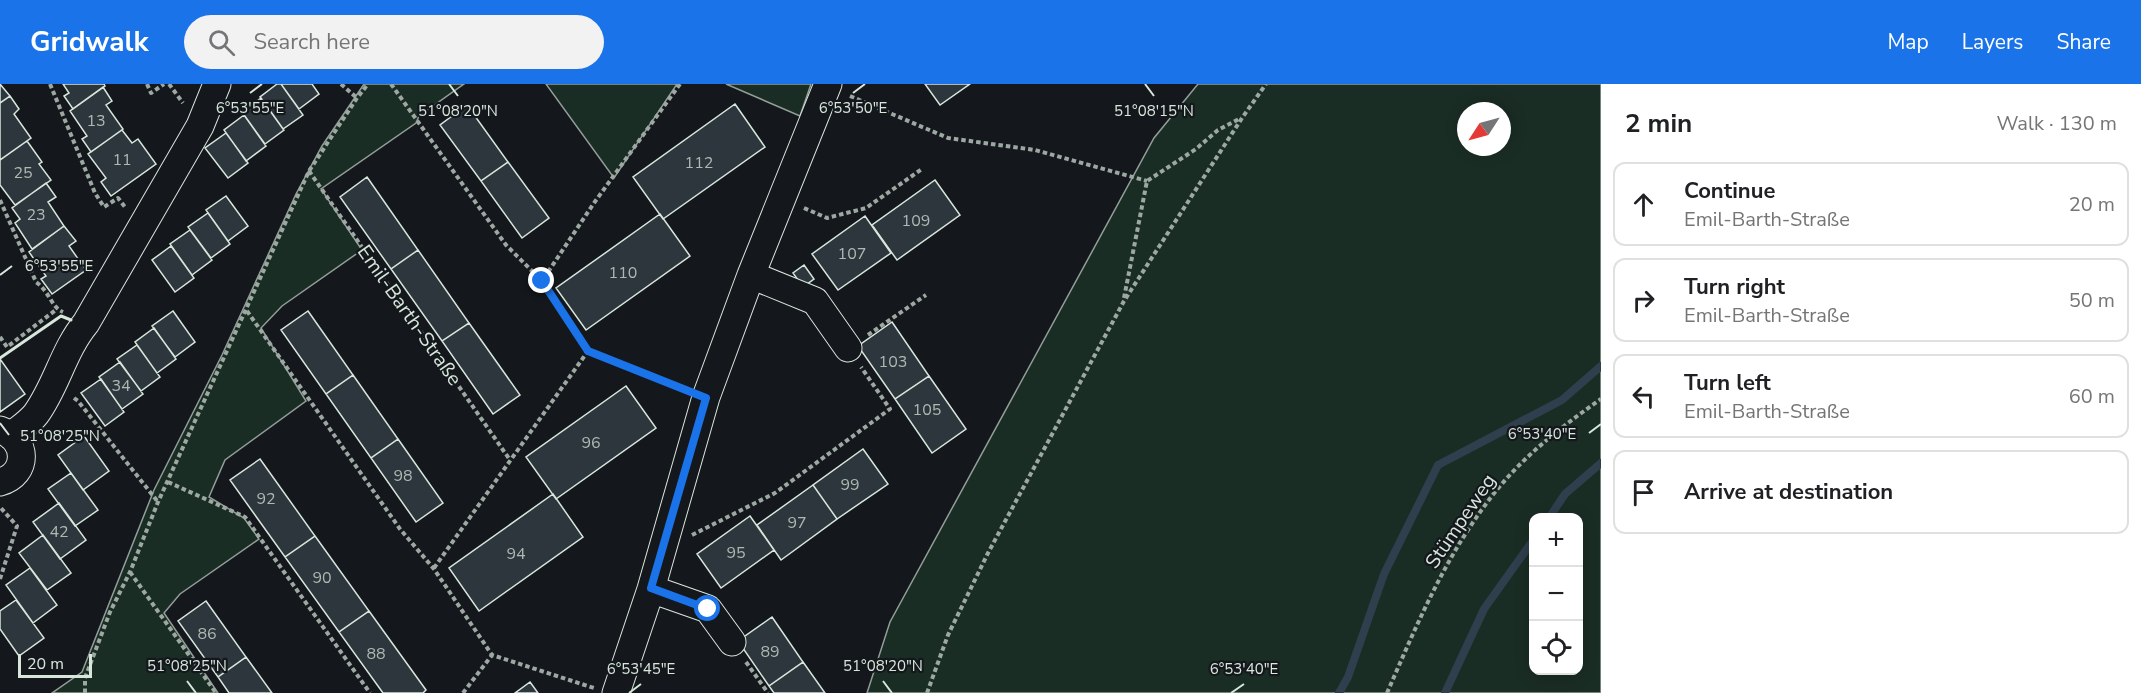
<!DOCTYPE html>
<html lang="en">
<head>
<meta charset="utf-8">
<style>
  body { margin:0; font-family:"Nunito Sans",sans-serif; background:#f2f2f2; color:#202124 }
  .controls { position:absolute; right:18px; bottom:18px; display:grid; overflow:hidden; border-radius:12px; box-shadow:0 3px 15px #0003 }
  .controls button { width:54px; height:54px; display:grid; place-items:center; padding:0; border:0; border-bottom:2px solid #e0e0e0; background:#fff; color:#202124; font:30px sans-serif }
  .compass { position:absolute; left:1457px; top:18px; width:54px; height:54px; border-radius:50%; background:#fff; box-shadow:0 3px 15px #0003; rotate:234deg }
  .scale { position:absolute; left:18px; bottom:15px; width:74px; box-sizing:border-box; padding-left:6px; border:3px solid #d8e6dc; border-top:0; font-size:16px; line-height:21px; white-space:nowrap; color:#d8e6dc; -webkit-text-stroke:4px #14181c; paint-order:stroke }
  .stop { position:absolute; width:18px; height:18px; margin:-14px; border:4px solid #1a73e8; border-radius:50%; background:#fff }
  .stop.end { background:#1a73e8; border-color:#fff; box-shadow:0 2px 6px #0008 }
  .list { margin:0; padding:0; list-style:none }
  h2 { display:flex; justify-content:space-between; align-items:center; height:78px; margin:0; padding:0 24px; font-size:26px }
  h2 small { font-size:20px; font-weight:400; color:#757577 }
  .list li { display:grid; grid-template-columns:39px 1fr auto; gap:18px; align-items:center; box-sizing:border-box; height:84px; margin:0 12px 12px; padding:0 12px; border:2px solid #e0e0e0; border-radius:12px }
  .list b { display:block; font-size:22px; white-space:nowrap }
  .list p { margin:0; font-size:20px; white-space:nowrap; color:#757577 }
  .list em { font-size:20px; font-style:normal; color:#757577 }
  .icon { flex:none; width:33px; height:33px; fill:none; stroke:currentColor; stroke-width:2; stroke-linecap:round; stroke-linejoin:round }
  .map { position:relative; flex:none; width:1601px; height:609px; overflow:hidden }
  header { display:flex; align-items:center; gap:36px; box-sizing:border-box; height:84px; padding:0 30px; background:#1a73e8; color:#fff }
  header strong { font-size:28px }
  nav { display:flex; gap:33px; margin-inline-start:auto; font-size:21px }
  .search { width:420px; height:54px; background:#f2f2f2; display:flex; align-items:center; gap:15px; box-sizing:border-box; padding:0 21px; border-radius:33px; color:#757577; font-size:22px }
  main { display:flex }
  aside { flex:1; background:#fff }
  .map>svg:first-child { display:block }
  .green { fill:#1a2d24; stroke:#939e99; stroke-width:1.5; fill-rule:evenodd }
  .lines { fill:none; stroke-linecap:round; stroke-linejoin:round }
  .stream { stroke:#2f3f4d; stroke-width:8 }
  .building { fill:#2c363c; stroke:#d8e6dc; stroke-width:1.5 }
  .minor-casing { stroke:#d8e6dc; stroke-width:29 }
  .path { stroke:#9da8a2; stroke-width:4; stroke-dasharray:4.5 3; stroke-linecap:butt }
  .minor { stroke:#14181c; stroke-width:27 }
  .wall { stroke:#d8e6dc; stroke-width:3 }
  .route { stroke:#1a73e8; stroke-width:8 }
  .ticks { fill:none; stroke:#d8e6dc; stroke-width:2 }
  .labels { text-anchor:middle; stroke-width:4.5; stroke-linejoin:round; paint-order:stroke }
  .number-label { font-size:16px; fill:#adbab4 }
  .street-label { font-size:20px; fill:#d8e6dc; stroke:#14181c }
  .ticks-label { font-size:15px; text-anchor:middle; fill:#d8e6dc; stroke:#14181c; stroke-width:4.5; stroke-linejoin:round; paint-order:stroke }
</style>
</head>
<body>
<header>
<strong>Gridwalk</strong>
<div class="search"><svg class="icon" aria-label="search" viewBox="0 0 24 24"><circle cx="10" cy="10" r="6"/><path d="M15 15l6 6"/></svg>Search here</div>
<nav><a>Map</a><a>Layers</a><a>Share</a></nav>
</header>
<main>
<div class="map">
<svg width="1601" height="609" viewBox="0 0 1601 609">
  <rect width="100%" height="100%" fill="#14181c"/>
  <!-- green -->
  <path class="green" d="M364,0h100l-45,32 -3,7 -95,66 41,61 -80,56 -21,22 45,73 -81,59 -16,37 35,21 15,21 -79,55 -16,19 54,80h-166l30,-21 72,-182 68,-135 74,-161 26,-48z
    M546,0h131l-63,94z
    M726,0h85l-11,32z
    M1198,0h403v609h-734l23,-71 264,-484zM1466,27h36v36h-36zM1534,434h44v152h-44z"/>
  <g class="lines">
    <!-- stream -->
    <path class="stream" d="M1549,434l16,-24 36,-31
      M1339,609l9,-16 36,-103 54,-109 124,-65 39,-34
      M1445,609l39,-84 50,-70"/>
  </g>
  <!-- building -->
  <path class="building" d="M0,0l10,12 -10,7z
    M63,0h41l1,2 -32,23 -9,-13 5,-3z
    M277,0h4l22,31 -20,14 -23,-32z
    M281,0h31l7,10 -20,15z
    M925,0h45l-30,21z
    M103,3l9,14 -6,4 17,24 -32,23 -9,-13 5,-3 -17,-25z
    M10,12l9,13 -5,5 17,24 -31,22v-57z
    M261,14l23,32 -19,14 -23,-32z
    M735,20l30,43 -102,72 -30,-42z
    M467,21l41,57 -27,19 -41,-56z
    M244,31l22,31 -20,15 -22,-31z
    M122,46l10,13 6,-4 18,25 -45,32 -10,-14 5,-4 -18,-24z
    M226,49l22,30 -20,15 -23,-30z
    M27,57l15,21 -3,2 12,16 -36,25 -15,-20v-25z
    M508,78l41,56 -27,20 -41,-57z
    M367,93l51,73 -27,19 -51,-72z
    M935,96l25,35 -63,45 -25,-35z
    M46,99l10,14 -8,5 16,24 -32,23 -17,-26 5,-4 -8,-11z
    M226,112l22,30 -20,15 -22,-31z
    M208,129l22,31 -19,14 -23,-31z
    M660,130l30,42 -104,74 -30,-42z
    M865,132l26,37 -53,37 -26,-36z
    M64,142l12,15 -7,5 17,24 -34,24 -11,-15 5,-3 -17,-24z
    M190,146l22,30 -20,15 -22,-31z
    M171,162l23,32 -19,14 -23,-32z
    M418,166l51,73 -27,18 -51,-72z
    M804,181l10,14 -11,8 -10,-14z
    M173,227l22,31 -20,15 -23,-31z
    M308,227l45,64 -27,19 -45,-64z
    M892,238l37,54 -34,23 -37,-53z
    M469,239l51,72 -27,19 -51,-73z
    M154,244l22,31 -19,14 -22,-31z
    M137,261l23,32 -19,14 -24,-32z
    M0,275l25,35 -25,18z
    M120,278l23,32 -21,15 -23,-32z
    M353,291l45,64 -27,19 -45,-64z
    M929,292l37,53 -34,24 -37,-54z
    M101,295l23,33 -19,14 -24,-33z
    M626,302l30,42 -100,71 -30,-42z
    M84,352l25,35 -26,19 -25,-35z
    M398,355l45,64 -27,19 -45,-64z
    M863,365l25,35 -51,35 -24,-34z
    M260,375l55,77 -30,21 -55,-77z
    M71,389l27,37 -23,16 -27,-37z
    M813,401l24,34 -56,41 -24,-35z
    M553,410l30,43 -104,74 -30,-43z
    M59,419l27,37 -26,19 -27,-37z
    M750,432l24,34 -53,38 -24,-34z
    M43,451l28,38 -24,17 -28,-37z
    M315,452l54,75 -30,21 -54,-75z
    M30,484l27,37 -24,18 -27,-38z
    M16,516l28,38 -25,18 -19,-27v-18z
    M206,517l40,56 -28,20 -40,-56z
    M369,527l57,79 -3,3h-40l-44,-61z
    M772,533l31,45 -34,24 -31,-45z
    M246,573l26,36h-43l-11,-16z
    M803,578l22,31h-51l-5,-7z
    M530,598l8,11h-23z"/>
  <g class="lines">
    <!-- minor casing -->
    <g class="minor-casing">
      <path id="minor" d="M751,191l64,26 33,47
        M0,346c28,9 29,44 0,52
        M11,352c8,-7 19,-14 25,-22 21,-29 27,-63 50,-91l114,-197 17,-42
        M651,505l57,20 24,33
        M616,609l35,-104 55,-192 45,-122 77,-191"/>
    </g>
    <!-- path -->
    <path class="path" d="M50,0l45,109 9,14 14,-9 7,9
      M147,0l4,9 13,-9
      M169,0l14,19
      M341,0l16,14
      M391,0l115,161 36,36
      M680,0l-86,119 -52,78 46,70 95,37
      M850,12l98,42 87,12 112,31
      M309,87l201,289
      M0,116l36,82c14,10 15,25 27,30
      M804,124l23,10 39,-10 56,-39
      M1124,214l23,-117 49,-32 22,-19 23,-12
      M247,227l153,218 34,40 58,86 102,33
      M868,251l58,-40
      M0,253l7,10 50,-38
      M74,314l4,3 80,101
      M168,398l77,35 125,176
      M692,451l83,-42 115,-84 -29,-42
      M434,484l154,-217
      M130,488l86,121
      M0,495l17,-53 -17,-19
      M746,578l22,31
      M85,609v-15l25,-66 20,-40 28,-70 151,-331 48,-73 11,-14
      M463,609l29,-38
      M927,609l21,-58 40,-82 136,-252 118,-183 24,-34
      M1387,609c30,-69 59,-138 105,-197 30,-39 69,-69 109,-97"/>
    <!-- minor -->
    <use href="#minor" class="minor"/>
    <!-- wall -->
    <path class="wall" d="M0,274l61,-42 10,4"/>
  </g>
  <g class="lines">
    <!-- route -->
    <path class="route" d="M542,197l46,70 118,47 -55,190 57,21"/>
  </g>
  <!-- ticks -->
  <path class="ticks" d="M449,0l9,12M1145,0l9,12M250,9l12,-9M853,9l12,-9M0,191l12,-9M0,339l9,12M1589,349l12,-9M187,597l9,12M883,597l9,12M629,609l12,-9M1231,609l13,-9"/>
  <g class="labels">
    <!-- number labels -->
    <g class="number-label">
      <text x="96" y="42">13</text>
      <text x="122" y="81">11</text>
      <text x="699" y="84">112</text>
      <text x="23" y="94">25</text>
      <text x="36" y="136">23</text>
      <text x="916" y="142">109</text>
      <text x="852" y="175">107</text>
      <text x="623" y="194">110</text>
      <text x="893" y="283">103</text>
      <text x="121" y="307">34</text>
      <text x="927" y="331">105</text>
      <text x="591" y="364">96</text>
      <text x="403" y="397">98</text>
      <text x="850" y="406">99</text>
      <text x="266" y="420">92</text>
      <text x="797" y="444">97</text>
      <text x="59" y="453">42</text>
      <text x="736" y="474">95</text>
      <text x="516" y="475">94</text>
      <text x="322" y="499">90</text>
      <text x="207" y="555">86</text>
      <text x="770" y="573">89</text>
      <text x="376" y="575">88</text>
    </g>
    <!-- street labels -->
    <g class="street-label">
      <text transform="translate(410 231) rotate(55)" y="7">Emil-Barth-Straße</text>
      <text transform="translate(1460 437) rotate(-56)" y="7">Stümpeweg</text>
    </g>
  </g>
  <g class="ticks-label">
    <text x="250" y="29">6°53'55"E</text>
    <text x="853" y="29">6°53'50"E</text>
    <text x="458" y="32">51°08'20"N</text>
    <text x="1154" y="32">51°08'15"N</text>
    <text x="59" y="187">6°53'55"E</text>
    <text x="1542" y="355">6°53'40"E</text>
    <text x="60" y="357">51°08'25"N</text>
    <text x="187" y="587">51°08'25"N</text>
    <text x="883" y="587">51°08'20"N</text>
    <text x="641" y="590">6°53'45"E</text>
    <text x="1244" y="590">6°53'40"E</text>
  </g>
</svg>
<div class="controls">
<button>+</button>
<button>−</button>
<button><svg class="icon" aria-label="locate" viewBox="0 0 24 24"><circle cx="12" cy="12" r="6"/><path d="M12 2v4M12 18v4M2 12h4M18 12h4"/></svg></button>
</div>
<svg class="compass" viewBox="-18 -18 36 36"><path d="M0-13l5 13h-10z" fill="#e53935"/><path d="M0 13l5-13h-10z" fill="#757577"/></svg>
<div class="scale">20 m</div>
<div class="stop" style="left:708px;top:525px"></div>
<div class="stop end" style="left:542px;top:197px"></div>
</div>
<aside>
<h2>2 min<small>Walk · 130 m</small></h2>
<ul class="list">
<li><svg class="icon" aria-label="ahead" viewBox="0 0 24 24"><path d="M12 20V5M6 11l6-6 6 6"/></svg><div><b>Continue</b><p>Emil-Barth-Straße</p></div><em>20 m</em></li>
<li><svg class="icon" aria-label="right" viewBox="0 0 24 24"><path d="M7 20v-9h11M14 6l5 5-5 5"/></svg><div><b>Turn right</b><p>Emil-Barth-Straße</p></div><em>50 m</em></li>
<li><svg class="icon" aria-label="left" viewBox="0 0 24 24"><path d="M17 20v-9H6M10 6l-5 5 5 5"/></svg><div><b>Turn left</b><p>Emil-Barth-Straße</p></div><em>60 m</em></li>
<li><svg class="icon" aria-label="arrive" viewBox="0 0 24 24"><path d="M6 21V4h12l-3 4 3 4H6"/></svg><div><b>Arrive at destination</b></div></li>
</ul>
</aside>
</main>
</body>
</html>
